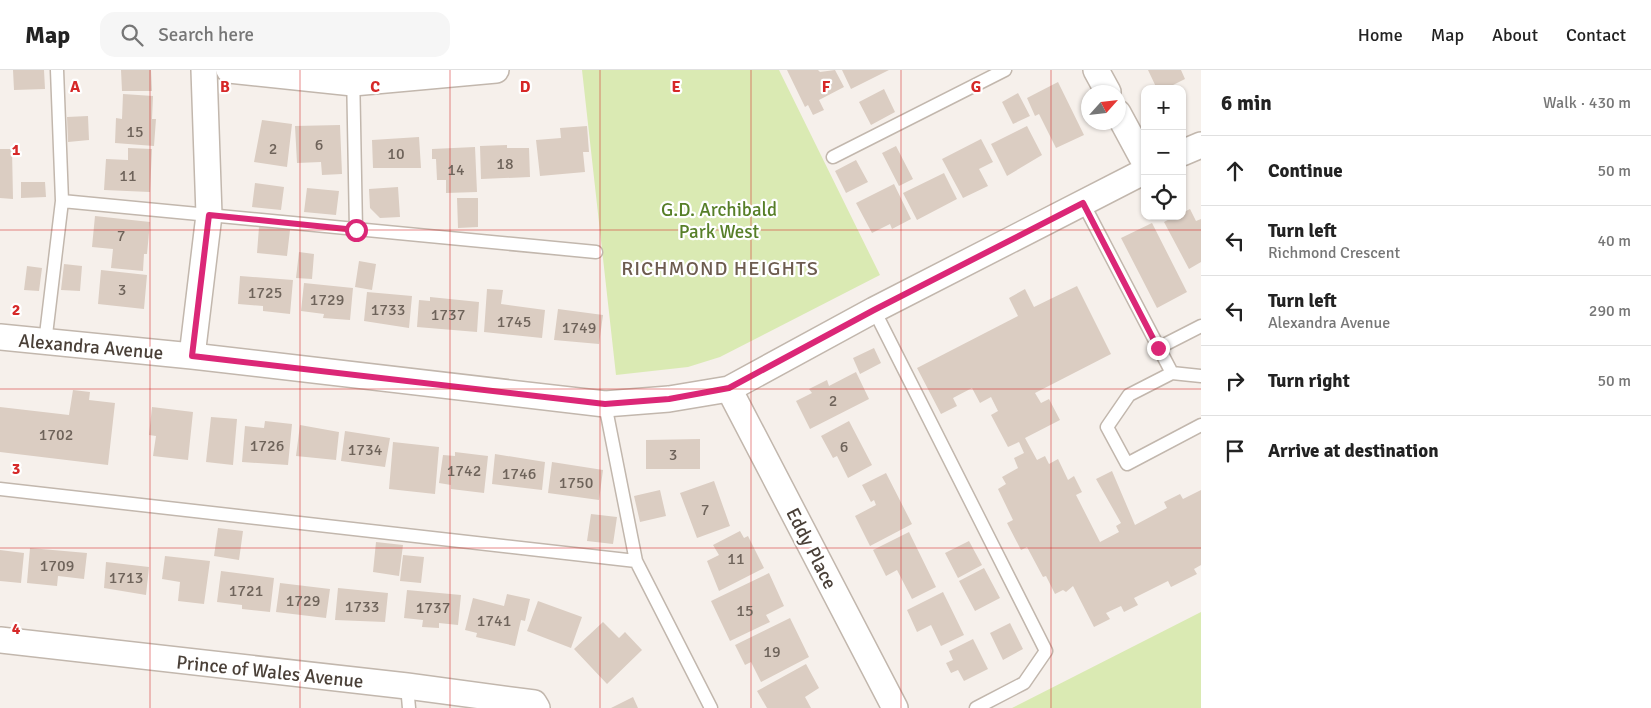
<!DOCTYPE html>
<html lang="en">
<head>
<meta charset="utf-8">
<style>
  body { margin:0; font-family:Signika,sans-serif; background:#f6f6f6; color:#222 }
  .controls { position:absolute; right:15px; top:15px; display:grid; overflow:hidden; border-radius:10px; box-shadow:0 1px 4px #0004 }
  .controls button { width:45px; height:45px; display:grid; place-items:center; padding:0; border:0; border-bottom:1px solid #e0e0e0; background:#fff; color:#222; font:25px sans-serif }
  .compass { position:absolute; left:1081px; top:15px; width:45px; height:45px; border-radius:50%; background:#fff; box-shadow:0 1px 4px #0004; rotate:63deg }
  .stop { position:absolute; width:15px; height:15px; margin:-11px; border:4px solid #db2777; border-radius:50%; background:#fff }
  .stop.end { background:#db2777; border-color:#fff; box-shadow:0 1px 5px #0008 }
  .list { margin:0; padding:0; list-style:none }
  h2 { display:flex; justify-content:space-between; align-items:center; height:65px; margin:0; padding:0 20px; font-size:21px }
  h2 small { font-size:16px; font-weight:400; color:#767676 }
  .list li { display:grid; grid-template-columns:32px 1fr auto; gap:15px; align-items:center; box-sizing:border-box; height:70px; padding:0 20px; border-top:1px solid #e0e0e0 }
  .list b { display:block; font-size:19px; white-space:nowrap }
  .list p { margin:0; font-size:16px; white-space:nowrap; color:#767676 }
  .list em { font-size:16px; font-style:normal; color:#767676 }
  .icon { flex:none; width:28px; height:28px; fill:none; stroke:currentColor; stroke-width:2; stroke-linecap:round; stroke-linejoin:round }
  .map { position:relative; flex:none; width:1201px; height:638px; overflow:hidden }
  header { display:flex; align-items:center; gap:30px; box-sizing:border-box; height:70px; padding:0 25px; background:#fff; border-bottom:1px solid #e0e0e0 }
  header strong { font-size:24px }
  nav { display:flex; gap:28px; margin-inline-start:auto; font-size:18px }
  .search { width:350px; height:45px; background:#f6f6f6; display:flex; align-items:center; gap:12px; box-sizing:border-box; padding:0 18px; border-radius:15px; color:#767676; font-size:19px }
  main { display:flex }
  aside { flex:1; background:#fff }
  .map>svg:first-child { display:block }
  .green { fill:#daeab3 }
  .building { fill:#dbcdc2 }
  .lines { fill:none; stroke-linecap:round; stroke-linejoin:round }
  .service-casing { stroke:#c2b7ad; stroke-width:15 }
  .minor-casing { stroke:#c2b7ad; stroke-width:28 }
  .service { stroke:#fff; stroke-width:12 }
  .minor { stroke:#fff; stroke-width:25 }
  .route { stroke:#db2777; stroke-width:6 }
  .grid { fill:none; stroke:#d62828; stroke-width:1; stroke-opacity:0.55 }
  .labels { text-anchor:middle; stroke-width:4.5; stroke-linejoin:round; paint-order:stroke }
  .number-label { font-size:16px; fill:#6e635a }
  .park-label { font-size:19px; fill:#577f28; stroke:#fff }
  .street-label { font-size:19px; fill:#4a4038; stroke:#fff }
  .neighbourhood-label { font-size:20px; letter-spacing:1px; fill:#6d5c4f; stroke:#fff }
  .grid-label { font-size:16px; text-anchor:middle; font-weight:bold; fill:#d62828; stroke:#fff; stroke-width:4.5; stroke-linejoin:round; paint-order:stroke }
</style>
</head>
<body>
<header>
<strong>Map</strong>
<div class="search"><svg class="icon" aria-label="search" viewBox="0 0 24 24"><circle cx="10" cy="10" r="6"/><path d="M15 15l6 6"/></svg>Search here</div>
<nav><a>Home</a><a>Map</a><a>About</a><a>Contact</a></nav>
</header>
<main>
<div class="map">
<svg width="1201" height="638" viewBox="0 0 1201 638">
  <rect width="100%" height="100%" fill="#f6f0eb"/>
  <!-- green -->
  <path class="green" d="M582,0h197l101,205 -160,82 -32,10 -72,8z
    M1201,542v96h-189z"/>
  <!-- building -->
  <path class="building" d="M13,0h31l1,19 -31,1z
    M121,0h30l1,21h-30z
    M787,0h31l2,2 15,-2 9,17 -25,13 5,10 -11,5 -5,-10 -3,2z
    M842,0h47l-38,19z
    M1148,0h33l4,9 -20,10h-8z
    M1058,12l26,53 -28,13 -17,-34 -4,2 -8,-18z
    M884,19l11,23 -24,13 -12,-23z
    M1018,23l12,23 -17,8 -11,-22z
    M123,24l30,2 -1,23h4l-2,27 -39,-3 1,-25 6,1z
    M88,46l1,24 -21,2 -1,-25z
    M262,50l30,4 -5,43 -33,-5z
    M340,55l2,49 -20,1 -1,-13 -24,1 -2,-37z
    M587,56l2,26h-6l2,20 -45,4 -4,-36 25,-2 -1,-10z
    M1027,56l15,29 -35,21 -16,-32z
    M419,67l2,31h-48l-1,-28z
    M981,69l12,23 -14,7 9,17 -25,12 -21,-39z
    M507,75v3h22l1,29 -49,2 -1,-33z
    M896,76l17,33 -14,7 -17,-33z
    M475,77l2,45 -31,1v-13h-9l-1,-21h-4v-10z
    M128,78l24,1 -2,43 -46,-2 2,-31 22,1z
    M0,79h12l1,50 -13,-1z
    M856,90l12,22 -22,11 -11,-22z
    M944,103l13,26 -40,21 -14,-27z
    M21,112h24l1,15 -25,1z
    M255,113l29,4 -3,23 -29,-3z
    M894,114l17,35 -19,10 -2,-5 -18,9 -16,-30z
    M398,117l2,30 -20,1 -10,-10 -1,-19z
    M307,118l32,3 -3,24 -32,-3z
    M457,128h21v29l-20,1z
    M1190,139l6,12 5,-2v43l-12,7 -25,-47 11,-6h7v-3z
    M95,146l55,6 -3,32h-3l-1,17 -32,-3 2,-19 -21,-2z
    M1152,153l35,69 -30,16 -36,-70z
    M259,157l31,3 -3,26 -30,-3z
    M299,182l15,2 -2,25 -16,-1z
    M359,191l17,3 -4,26 -17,-3z
    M64,194l18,2 -2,25 -19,-1z
    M27,196l15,2 -3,23 -15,-1z
    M101,200l46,5 -3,34 -46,-5z
    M240,206l53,4 -3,34 -27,-3v-5l-25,-2z
    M304,213l49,5 -3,32 -27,-2 1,-4 -23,-3z
    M1077,216l34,68 -76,39 6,10 8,-4 11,21 -35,18 12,22 8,-4 4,8 9,-5 10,21 6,-4 8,16 -6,3 24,47 19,-10 -3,-6 5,-3 -25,-44 16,-8 23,54 32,-17 -3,-6 16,-8 3,5 18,-9v75l-7,4 3,5 -26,13 -3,-6 -34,17 4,7 -14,7 -3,-6 -15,7 4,6 -16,8 -21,-41 -7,6 -3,-2 -8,4 -9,-18 -3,1 -16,-30 -6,3 -14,-27 6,-3 -15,-31 8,-5 -4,-7 16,-9 -4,-10 10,-5 -5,-11 -11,5 -17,-32 7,-4 -7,-14 -11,6 -8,-15 -19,10 4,8 -16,8 -24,-46 101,-52 -9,-18 16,-9 9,18z
    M487,219l16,1 -2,14 44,6 -3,28 -58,-6z
    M367,222l45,4 -3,32 -45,-7z
    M430,227l49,5 -2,30 -60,-5 2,-27 11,1z
    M558,239l45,6 -4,29 -45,-4z
    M874,278l7,15 -21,11 -7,-16z
    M856,302l13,27 -59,30 -14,-28 16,-8 -3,-4 18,-9 2,6z
    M73,320l17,2 -1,8 26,3 -7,62 -108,-13v-45l69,8z
    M152,337l41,5 -5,48 -35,-4 3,-20 -7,-1z
    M211,347l26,2 -4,46 -27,-3z
    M265,351l27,3 -4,41 -46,-3 3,-36 19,2z
    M849,351l23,44 -24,13 -11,-22 -4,2 -12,-22z
    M300,355l39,7 -3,28 -40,-4z
    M345,361l45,7 -5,29 -44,-6z
    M700,369v30h-54v-29z
    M393,372l46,5 -4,47 -46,-5z
    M455,382l33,4 -4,37 -33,-4v-4l-12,-2 4,-28 12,1z
    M495,384l50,8 -3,28 -50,-6z
    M552,392l51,8 -4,30 -51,-7z
    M886,403l26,51 -42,22 -15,-30 21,-11 -2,-5 -3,2 -9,-17z
    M714,411l16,45 -33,12 -17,-45z
    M660,420l6,26 -26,6 -6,-26z
    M591,444l26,3 -4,27 -26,-3z
    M218,458l25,3 -4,29 -25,-4z
    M740,461l4,7 4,-2 16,32 -45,23 -12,-30 12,-6 -6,-10z
    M909,462l27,55 -24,12 -15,-29 -11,6 -13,-26z
    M969,471l13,24 -24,13 -13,-25z
    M376,472l27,3 -4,31 -26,-4z
    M30,478l57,5 -3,26 -26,-3 -1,10 -30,-3z
    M0,480l24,3 -3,30 -21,-2z
    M403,485l21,2 -3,26 -21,-2z
    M165,486l45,5 -6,43 -26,-3 2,-19 -18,-3z
    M106,492l43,5 -3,28 -42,-7z
    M984,498l16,30 -25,13 -16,-30z
    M221,501l53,7 -4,34 -28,-3v-4l-25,-3z
    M769,503l15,33 -18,9 4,7 -40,19 -19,-40z
    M280,513l50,6 -4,29 -50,-6z
    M338,518l50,5 -3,29 -50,-2z
    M407,520l54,5 -3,30 -19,-2v5l-17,-1 1,-7 -19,-2z
    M943,522l21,43 -23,11 -10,-21 -14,7 -10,-22z
    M507,524l23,5 -5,22 -4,-1 -6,26 -39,-9 1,-4 -12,-3 8,-32 31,8z
    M538,531l44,16 -11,31 -44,-17z
    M790,548l19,39 -48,25 -10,-20 -6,3 -10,-20z
    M603,552l16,16 6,-6 17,18 -35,34 -33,-35z
    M1010,553l13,26 -20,11 -13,-27z
    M973,569l15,30 -24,12 -6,-11 -7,3 -5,-10 7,-3 -4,-9z
    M806,594l13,24 -14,9 6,11h-44l-10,-17z
    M633,627l5,11h-27z"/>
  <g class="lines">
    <!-- service casing -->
    <g class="service-casing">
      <path id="service" d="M353,0l3,160
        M833,87l172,-87
        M62,131l534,51
        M1083,133l89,170
        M874,240l172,341 -22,32 -48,25
        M45,273l17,-142 -5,-131
        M1158,278l43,-22
        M1201,306l-29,-3 -43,22 -22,32 20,37 74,-39
        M605,334l31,157 75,147
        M0,419l636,72
        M407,616l2,22"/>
    </g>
    <!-- minor casing -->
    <g class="minor-casing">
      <path id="minor" d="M229,0l124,13 143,-13
        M1096,0l12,22
        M1118,43l27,50
        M1182,83l19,-8
        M0,267l192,19 413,48 64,-5 60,-10 145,-79 271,-139
        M192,286l17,-141 -5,-145
        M729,319l166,319
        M0,570l407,46 127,17 3,5"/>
    </g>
    <!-- service -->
    <use href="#service" class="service"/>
    <!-- minor -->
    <use href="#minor" class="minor"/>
  </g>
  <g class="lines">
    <!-- route -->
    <path class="route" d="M356,160l-147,-15 -17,141 413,48 64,-5 60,-11 145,-78 209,-107 75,145"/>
  </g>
  <!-- grid -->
  <path class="grid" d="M150,0v638M300,0v638M450,0v638M600,0v638M751,0v638M901,0v638M1051,0v638M0,160h1201M0,319h1201M0,478h1201"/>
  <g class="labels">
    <!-- number labels -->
    <g class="number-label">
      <text x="135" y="67">15</text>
      <text x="319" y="80">6</text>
      <text x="273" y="84">2</text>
      <text x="396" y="89">10</text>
      <text x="505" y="99">18</text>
      <text x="456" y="105">14</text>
      <text x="128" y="111">11</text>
      <text x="121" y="171">7</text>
      <text x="122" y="225">3</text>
      <text x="265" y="228">1725</text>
      <text x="327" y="235">1729</text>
      <text x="388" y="245">1733</text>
      <text x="448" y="250">1737</text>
      <text x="514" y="257">1745</text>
      <text x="579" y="263">1749</text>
      <text x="833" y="336">2</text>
      <text x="56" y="370">1702</text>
      <text x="267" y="381">1726</text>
      <text x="844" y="382">6</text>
      <text x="365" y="385">1734</text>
      <text x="673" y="390">3</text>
      <text x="464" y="406">1742</text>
      <text x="519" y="409">1746</text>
      <text x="576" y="418">1750</text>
      <text x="705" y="445">7</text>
      <text x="736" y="494">11</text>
      <text x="57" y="501">1709</text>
      <text x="126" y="513">1713</text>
      <text x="246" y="526">1721</text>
      <text x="303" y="536">1729</text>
      <text x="362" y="542">1733</text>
      <text x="433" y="543">1737</text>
      <text x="745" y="546">15</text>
      <text x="494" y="556">1741</text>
      <text x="772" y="587">19</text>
    </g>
    <!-- park labels -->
    <g class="park-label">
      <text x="719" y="146">G.D. Archibald<tspan x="719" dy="22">Park West</tspan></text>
    </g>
    <!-- street labels -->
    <g class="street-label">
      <text transform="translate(91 276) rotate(5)" y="7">Alexandra Avenue</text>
      <text transform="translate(812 478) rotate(63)" y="7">Eddy Place</text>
      <text transform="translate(270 601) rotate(6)" y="7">Prince of Wales Avenue</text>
    </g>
    <!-- neighbourhood labels -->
    <g class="neighbourhood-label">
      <text x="720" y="205">RICHMOND HEIGHTS</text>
    </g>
  </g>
  <g class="grid-label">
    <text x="75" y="22">A</text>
    <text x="225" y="22">B</text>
    <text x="375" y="22">C</text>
    <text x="525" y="22">D</text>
    <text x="676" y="22">E</text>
    <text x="826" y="22">F</text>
    <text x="976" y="22">G</text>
    <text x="16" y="85">1</text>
    <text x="16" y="245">2</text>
    <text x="16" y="404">3</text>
    <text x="16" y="564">4</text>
  </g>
</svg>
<div class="controls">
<button>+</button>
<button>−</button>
<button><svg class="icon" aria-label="locate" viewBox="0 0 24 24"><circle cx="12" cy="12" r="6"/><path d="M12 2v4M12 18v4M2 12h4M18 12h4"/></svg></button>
</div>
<svg class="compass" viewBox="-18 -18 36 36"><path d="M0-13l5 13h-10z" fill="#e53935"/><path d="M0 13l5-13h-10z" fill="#767676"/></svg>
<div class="stop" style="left:356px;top:160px"></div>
<div class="stop end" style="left:1158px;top:278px"></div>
</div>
<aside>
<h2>6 min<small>Walk · 430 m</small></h2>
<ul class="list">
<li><svg class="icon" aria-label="ahead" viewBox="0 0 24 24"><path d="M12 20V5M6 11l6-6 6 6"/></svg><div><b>Continue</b></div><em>50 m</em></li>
<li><svg class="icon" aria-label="left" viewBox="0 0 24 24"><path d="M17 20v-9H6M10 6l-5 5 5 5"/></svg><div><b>Turn left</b><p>Richmond Crescent</p></div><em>40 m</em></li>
<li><svg class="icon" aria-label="left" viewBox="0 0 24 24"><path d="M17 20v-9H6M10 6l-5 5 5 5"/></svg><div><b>Turn left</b><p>Alexandra Avenue</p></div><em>290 m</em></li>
<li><svg class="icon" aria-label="right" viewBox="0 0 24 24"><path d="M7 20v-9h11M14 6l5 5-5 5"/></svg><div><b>Turn right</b></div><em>50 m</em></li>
<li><svg class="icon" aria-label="arrive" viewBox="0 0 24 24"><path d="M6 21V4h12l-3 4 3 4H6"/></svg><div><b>Arrive at destination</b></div></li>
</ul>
</aside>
</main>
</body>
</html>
